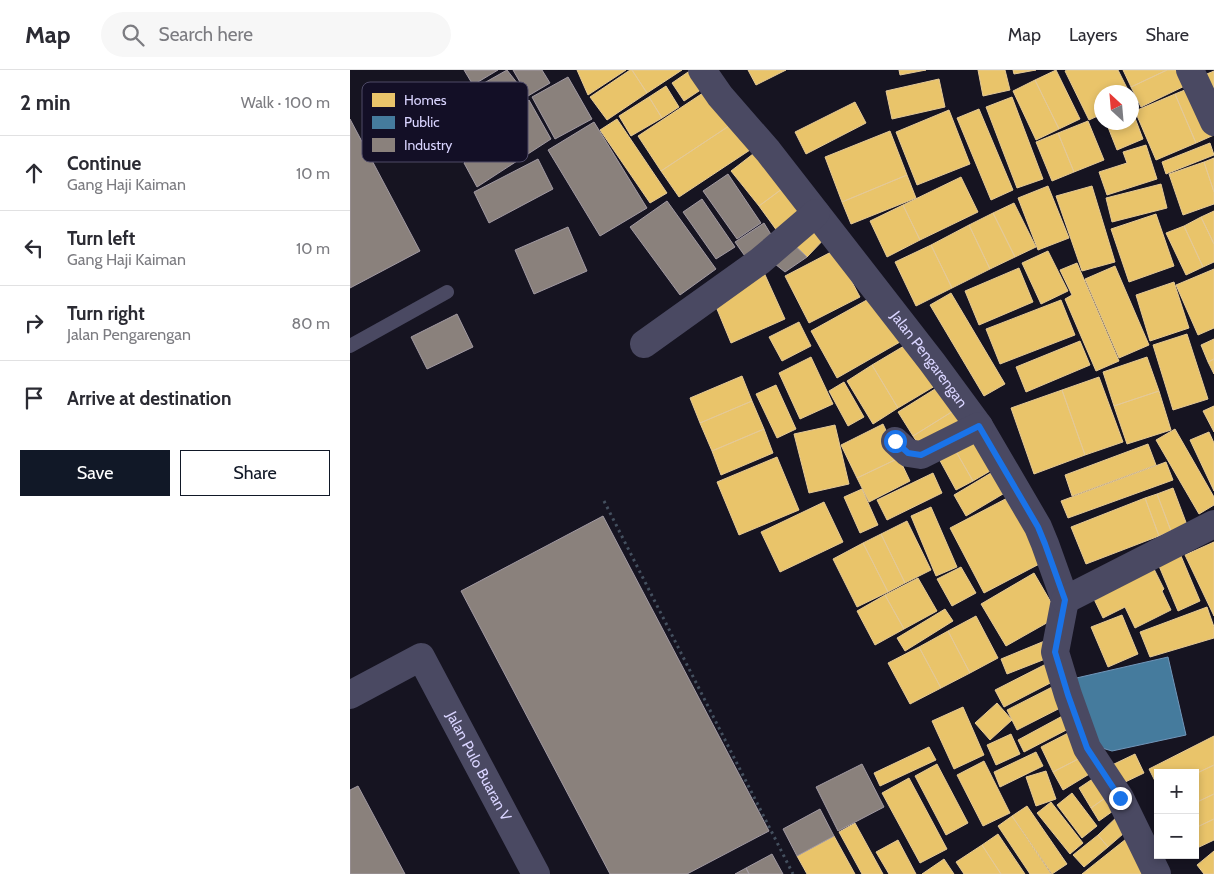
<!DOCTYPE html>
<html lang="en">
<head>
<meta charset="utf-8">
<style>
  body { margin:0; font-family:Cabin,sans-serif; background:#f7f7f7; color:#2b2b33 }
  .controls { position:absolute; right:15px; bottom:15px; display:grid; overflow:hidden; border-radius:0px; box-shadow:0 2px 8px #0003 }
  .controls button { width:45px; height:45px; display:grid; place-items:center; padding:0; border:0; border-bottom:1px solid #e1e1e2; background:#fff; color:#2b2b33; font:25px sans-serif }
  .compass { position:absolute; left:744px; top:15px; width:45px; height:45px; border-radius:50%; background:#fff; box-shadow:0 2px 8px #0003; rotate:334deg }
  .stop { position:absolute; width:15px; height:15px; margin:-11px; border:4px solid #1a73e8; border-radius:50%; background:#fff }
  .stop.end { background:#1a73e8; border-color:#fff; box-shadow:0 1px 5px #0008 }
  .list { margin:0; padding:0; list-style:none }
  h2 { display:flex; justify-content:space-between; align-items:center; height:65px; margin:0; padding:0 20px; font-size:21px }
  h2 small { font-size:16px; font-weight:400; color:#7c7c81 }
  .list li { display:grid; grid-template-columns:32px 1fr auto; gap:15px; align-items:center; box-sizing:border-box; height:75px; padding:0 20px; border-top:1px solid #e1e1e2 }
  .list b { display:block; font-size:19px; white-space:nowrap }
  .list p { margin:0; font-size:16px; white-space:nowrap; color:#7c7c81 }
  .list em { font-size:16px; font-style:normal; color:#7c7c81 }
  .actions { display:flex; gap:10px; padding:15px 20px }
  .actions a { flex:1; padding:11px 0; border:1px solid #111827; border-radius:0px; text-align:center; font-size:18px; color:#111827 }
  .actions .main { background:#111827; color:#fff }
  .icon { flex:none; width:28px; height:28px; fill:none; stroke:currentColor; stroke-width:2; stroke-linecap:round; stroke-linejoin:round }
  .map { position:relative; flex:none; width:864px; height:804px; overflow:hidden }
  header { display:flex; align-items:center; gap:30px; box-sizing:border-box; height:70px; padding:0 25px; background:#fff; border-bottom:1px solid #e1e1e2 }
  header strong { font-size:24px }
  nav { display:flex; gap:28px; margin-inline-start:auto; font-size:18px }
  .search { width:350px; height:45px; background:#f7f7f7; display:flex; align-items:center; gap:12px; box-sizing:border-box; padding:0 18px; border-radius:28px; color:#7c7c81; font-size:19px }
  main { display:flex }
  aside { flex:1; background:#fff }
  .map>svg:first-child { display:block }
  .homes { fill:#e9c46a; stroke:#e4c997 }
  .public { fill:#457b9d; stroke:#7196ba }
  .industry { fill:#8a817c; stroke:#a29aa3 }
  .lines { fill:none; stroke-linecap:round; stroke-linejoin:round }
  .path { stroke:#44505f; stroke-width:3; stroke-dasharray:2.5 4; stroke-linecap:butt }
  .service { stroke:#4a4962; stroke-width:14 }
  .minor { stroke:#4a4962; stroke-width:28 }
  .route { stroke:#1a73e8; stroke-width:6 }
  .labels { text-anchor:middle; stroke-width:5; stroke-linejoin:round; paint-order:stroke }
  .street-label { font-size:15px; fill:#d9d4ff; stroke:#130f26 }
  .key { fill:#130f26; stroke:#4e4a67; stroke-width:1 }
  .key-label { font-size:14px; fill:#d9d4ff }
</style>
</head>
<body>
<header>
<strong>Map</strong>
<div class="search"><svg class="icon" aria-label="search" viewBox="0 0 24 24"><circle cx="10" cy="10" r="6"/><path d="M15 15l6 6"/></svg>Search here</div>
<nav><a>Map</a><a>Layers</a><a>Share</a></nav>
</header>
<main>
<aside>
<h2>2 min<small>Walk · 100 m</small></h2>
<ul class="list">
<li><svg class="icon" aria-label="ahead" viewBox="0 0 24 24"><path d="M12 20V5M6 11l6-6 6 6"/></svg><div><b>Continue</b><p>Gang Haji Kaiman</p></div><em>10 m</em></li>
<li><svg class="icon" aria-label="left" viewBox="0 0 24 24"><path d="M17 20v-9H6M10 6l-5 5 5 5"/></svg><div><b>Turn left</b><p>Gang Haji Kaiman</p></div><em>10 m</em></li>
<li><svg class="icon" aria-label="right" viewBox="0 0 24 24"><path d="M7 20v-9h11M14 6l5 5-5 5"/></svg><div><b>Turn right</b><p>Jalan Pengarengan</p></div><em>80 m</em></li>
<li><svg class="icon" aria-label="arrive" viewBox="0 0 24 24"><path d="M6 21V4h12l-3 4 3 4H6"/></svg><div><b>Arrive at destination</b></div></li>
</ul>
<div class="actions"><a class="main">Save</a><a>Share</a></div>
</aside>
<div class="map">
<svg width="864" height="804" viewBox="0 0 864 804">
  <rect width="100%" height="100%" fill="#161421"/>
  <!-- homes -->
  <path class="homes" d="M227,0h49l-38,25z
    M280,0h2l15,23 -40,27 -17,-23z
    M282,0h50l-35,23z
    M341,0l17,15 -24,16 -12,-18z
    M398,0h38l-30,15z
    M549,0h27l-26,5z
    M628,0h27l5,20 -27,6z
    M663,0h23l-22,4z
    M706,0l24,49 -21,10 -24,-49z
    M717,0h51l11,22h-27v22l-13,6 -24,-49z
    M773,0h44l-36,17z
    M817,0h20l6,12 -52,25 -10,-20z
    M864,1v32l-12,-27z
    M589,9l6,28 -53,12 -6,-28z
    M685,10l24,49 -23,11 -23,-49z
    M847,15l17,50 -18,8 -21,-49z
    M316,16l13,21 -17,11 -13,-21z
    M362,17l23,35 -74,49 -23,-35z
    M825,24l21,49 -40,17 -21,-49z
    M299,27l13,21 -31,18 -12,-20z
    M662,27l31,82 -26,9 -31,-81z
    M505,32l11,21 -60,31 -11,-22z
    M629,39l34,81 -22,10 -34,-82z
    M599,40l21,54 -53,21 -21,-53z
    M782,40l11,29 -26,11 -11,-28h26z
    M267,49l50,74 -17,10 -50,-73z
    M738,51l16,39 -30,12 -16,-39z
    M385,52l18,26 -74,49 -18,-26z
    M540,61l17,44 -65,27 -17,-45z
    M708,63l16,39 -22,9 -16,-39z
    M860,73l4,12 -48,19 -4,-12z
    M796,75l11,34 -50,16 -8,-23 28,-9 -4,-11z
    M412,77l28,36 -31,23 -28,-35z
    M864,88v34l-10,-30z
    M854,92l10,30v12l-31,11 -14,-41z
    M557,105l9,23 -65,26 -9,-22z
    M611,107l17,35 -58,28 -17,-35z
    M440,113l21,28 -31,24 -21,-29z
    M811,114l6,24 -55,14 -6,-24z
    M698,116l21,52 -31,12 -20,-52z
    M742,116l23,76 -33,9 -26,-75z
    M664,133l22,44 -21,10 -22,-44z
    M553,135l17,35 -33,17 -17,-36z
    M864,141v33l-13,-27z
    M643,143l22,44 -25,12 -21,-44z
    M806,144l18,52 -45,16 -18,-53z
    M851,147l13,27v18l-11,5 -19,-41z
    M462,148l17,16 -22,23 -18,-17z
    M619,155l21,44 -38,19 -21,-43z
    M834,156l19,41 -17,8 -20,-42z
    M581,175l21,43 -36,18 -21,-44z
    M485,180l25,47 -51,26 -24,-47z
    M698,181l20,40 -27,13 -19,-41z
    M727,193l42,98 -23,10 -31,-72 7,-4 -12,-25z
    M411,196l24,53 -54,24 -19,-46z
    M765,196l34,79 -30,13 -34,-79z
    M669,198l14,34 -54,23 -14,-34z
    M864,199v59l-16,7 -22,-50z
    M824,212l15,46 -39,13 -14,-46z
    M601,223l54,91 -21,12 -54,-91z
    M524,226l26,46 -63,36 -26,-47z
    M711,230l14,35 -75,29 -14,-35z
    M449,252l12,24 -29,15 -13,-24z
    M837,264l21,65 -35,11 -20,-65z
    M864,269v20l-6,3 -7,-17z
    M564,270l26,43 -42,25 -26,-43z
    M730,271l10,24 -64,27 -10,-25z
    M461,287l22,47 -33,15 -21,-46z
    M797,287l12,34 -45,15 -11,-34z
    M864,289v15l-6,-12z
    M522,295l26,43 -25,16 -26,-43z
    M392,306l10,25 -52,22 -10,-25z
    M749,307l24,65 -38,13 -23,-65z
    M494,312l20,35 -16,9 -19,-35z
    M593,314l15,24 -45,28 -15,-24z
    M426,315l20,44 -19,9 -21,-44z
    M712,320l23,65 -51,19 -23,-66z
    M809,321l12,39 -44,14 -13,-38z
    M402,331l12,28 -52,22 -12,-28z
    M864,336v26l-11,-21z
    M608,338l10,15 -45,28 -10,-15z
    M533,354l16,34 -42,20 -16,-33z
    M485,355l14,59 -40,9 -15,-59z
    M414,359l9,24 -52,22 -9,-24z
    M825,359l39,68v8l-15,9 -43,-74z
    M859,362l5,11v48l-24,-51z
    M629,364l18,33 -24,14 -19,-33z
    M798,374l8,21 -84,31 -7,-21z
    M604,378l19,33 -17,9 -18,-33z
    M427,387l22,53 -60,25 -22,-53z
    M549,388l11,23 -41,21 -12,-24z
    M816,392l7,18 -105,38 -7,-17z
    M651,397l12,21 -47,28 -12,-21z
    M583,403l9,20 -55,27 -10,-20z
    M823,418l14,37 -16,6 -14,-37z
    M512,419l16,36 -18,8 -16,-36z
    M807,424l14,37 -12,5 -14,-38z
    M663,425l34,65 -63,33 -34,-65z
    M795,428l14,38 -73,28 -15,-37z
    M474,432l19,40 -63,30 -19,-40z
    M581,437l26,60 -21,9 -25,-60z
    M557,451l24,49 -26,13 -24,-49z
    M531,464l24,49 -17,9 -25,-49z
    M864,472v74l-29,-61z
    M513,473l25,49 -31,15 -24,-48z
    M831,486l19,45 -22,10 -19,-45z
    M611,497l15,26 -24,13 -15,-27z
    M803,497l11,22 -2,2 9,19 -36,18 -10,-21 -22,11 -10,-21z
    M684,503l25,43 -53,30 -25,-42z
    M568,508l19,33 -33,18 -19,-34z
    M535,525l19,34 -29,16 -18,-34z
    M857,537l7,20v11l-64,19 -10,-25z
    M595,539l8,12 -48,30 -8,-13z
    M772,545l16,39 -30,13 -17,-40z
    M626,546l22,42 -28,15 -22,-42z
    M598,561l22,42 -29,15 -22,-41z
    M697,570l6,16 -46,18 -6,-15z
    M569,577l22,41 -31,16 -22,-41z
    M700,592l8,17 -54,28 -9,-17z
    M710,613l10,20 -53,27 -10,-20z
    M647,633l15,17 -22,20 -15,-17z
    M613,637l21,48 -30,14 -22,-48z
    M718,643l6,13 -50,26 -6,-12z
    M724,660l12,25 -33,17 -12,-25z
    M661,664l9,20 -24,11 -9,-20z
    M864,666v29l-19,9 -37,-1v14l-9,-18z
    M579,677l7,13 -56,26 -6,-13z
    M686,682l7,14 -43,21 -6,-15z
    M785,684l9,19 -23,11 -9,-19z
    M736,685l10,15 -33,20 -10,-18z
    M634,691l26,52 -27,13 -26,-51z
    M587,694l31,59 -22,12 -31,-59z
    M864,695v29l-19,9v-29z
    M696,701l10,28 -20,7 -10,-29z
    M750,704l12,19 -21,15 -12,-20z
    M559,708l38,71 -27,14 -38,-70z
    M722,723l25,33 -15,12 -25,-33z
    M762,723l8,13 -21,15 -8,-13z
    M864,724v25l-19,9v-25z
    M701,732l32,41 -13,11 -33,-41z
    M677,736l40,58 -15,10 -40,-58z
    M771,743l10,14 -23,20 -10,-12z
    M662,746l39,58h-21l-32,-48z
    M864,749v21l-19,9v-21z
    M505,753l28,51h-21l-23,-42z
    M648,764l27,40h-24l-19,-29z
    M748,765l10,12 -24,20 -11,-12z
    M484,766l21,38h-48l-10,-18z
    M776,769l23,35h-67z
    M548,770l18,34h-27l-13,-22z
    M632,775l19,29h-37l-8,-12z
    M864,781v23h-10l-7,-9z
    M594,789l10,15h-32z"/>
  <!-- public -->
  <path class="public" d="M818,587l18,78 -74,16 -10,-3 -17,-17 -13,-52z"/>
  <!-- industry -->
  <path class="industry" d="M114,0h34l-25,15z
    M157,0l18,23 -28,37 -20,-43z
    M163,0h29l8,13 -22,13z
    M218,7l24,42 -37,20 -23,-42z
    M179,30l22,39 -74,48 -13,-24z
    M0,49l70,132 -70,37z
    M244,52l53,86 -47,28 -52,-86z
    M188,89l15,30 -64,34 -15,-31z
    M378,104l33,49 -24,16 -34,-48z
    M352,129l33,48 -19,12 -33,-47z
    M317,131l49,68 -36,26 -50,-68z
    M414,153l11,18 -28,18 -12,-17z
    M218,157l19,44 -53,23 -19,-44z
    M439,170l18,17 -22,15 -15,-12z
    M107,244l16,33 -46,22 -16,-32z
    M253,446l166,315 -82,43h-77l-149,-283z
    M512,694l22,43 -46,24 -22,-44z
    M8,716l47,88h-55v-84z
    M470,739l14,27 -37,20 -14,-27z
    M422,784l11,20h-34l-3,-6z
    M396,798l3,6h-14z"/>
  <g class="lines">
    <!-- path -->
    <path class="path" d="M254,431l189,373"/>
    <!-- service -->
    <path class="service" d="M0,276l97,-54"/>
    <!-- minor -->
    <g class="minor">
      <path id="s1" d="M352,0l18,26 48,55 164,211 47,64 59,101 7,17 20,56 -10,52 13,43 19,53 33,50 37,76"/>
      <path d="M840,0l24,52"/>
      <path d="M294,274l116,-83 56,-48"/>
      <path d="M545,371l13,12 13,2 58,-29"/>
      <path d="M715,530l149,-76"/>
      <path id="s2" d="M0,625l71,-38 115,217"/>
    </g>
  </g>
  <g class="lines">
    <!-- route -->
    <path class="route" d="M545,371l13,12 13,2 58,-29 59,101 7,17 20,56 -10,52 13,43 19,53 33,50"/>
  </g>
  <g class="labels">
    <!-- street labels -->
    <g class="street-label">
      <text dy="5" stroke="none"><textPath href="#s1" startOffset="368">Jalan Pengarengan</textPath></text>
      <text dy="5" stroke="none"><textPath href="#s2" startOffset="204">Jalan Pulo Buaran V</textPath></text>
    </g>
  </g>
  <!-- legend -->
  <rect x="12" y="12" width="166" height="80" rx="8" class="key"/>
  <rect x="22" y="23" width="23" height="14" fill="#e9c46a"/>
  <rect x="22" y="46" width="23" height="13" fill="#457b9d"/>
  <rect x="22" y="68" width="23" height="14" fill="#8a817c"/>
  <g class="key-label">
    <text x="54" y="35">Homes</text>
    <text x="54" y="57">Public</text>
    <text x="54" y="80">Industry</text>
  </g>
</svg>
<div class="controls">
<button>+</button>
<button>−</button>
</div>
<svg class="compass" viewBox="-18 -18 36 36"><path d="M0-13l5 13h-10z" fill="#e53935"/><path d="M0 13l5-13h-10z" fill="#7c7c81"/></svg>
<div class="stop" style="left:545px;top:371px"></div>
<div class="stop end" style="left:770px;top:728px"></div>
</div>
</main>
</body>
</html>
